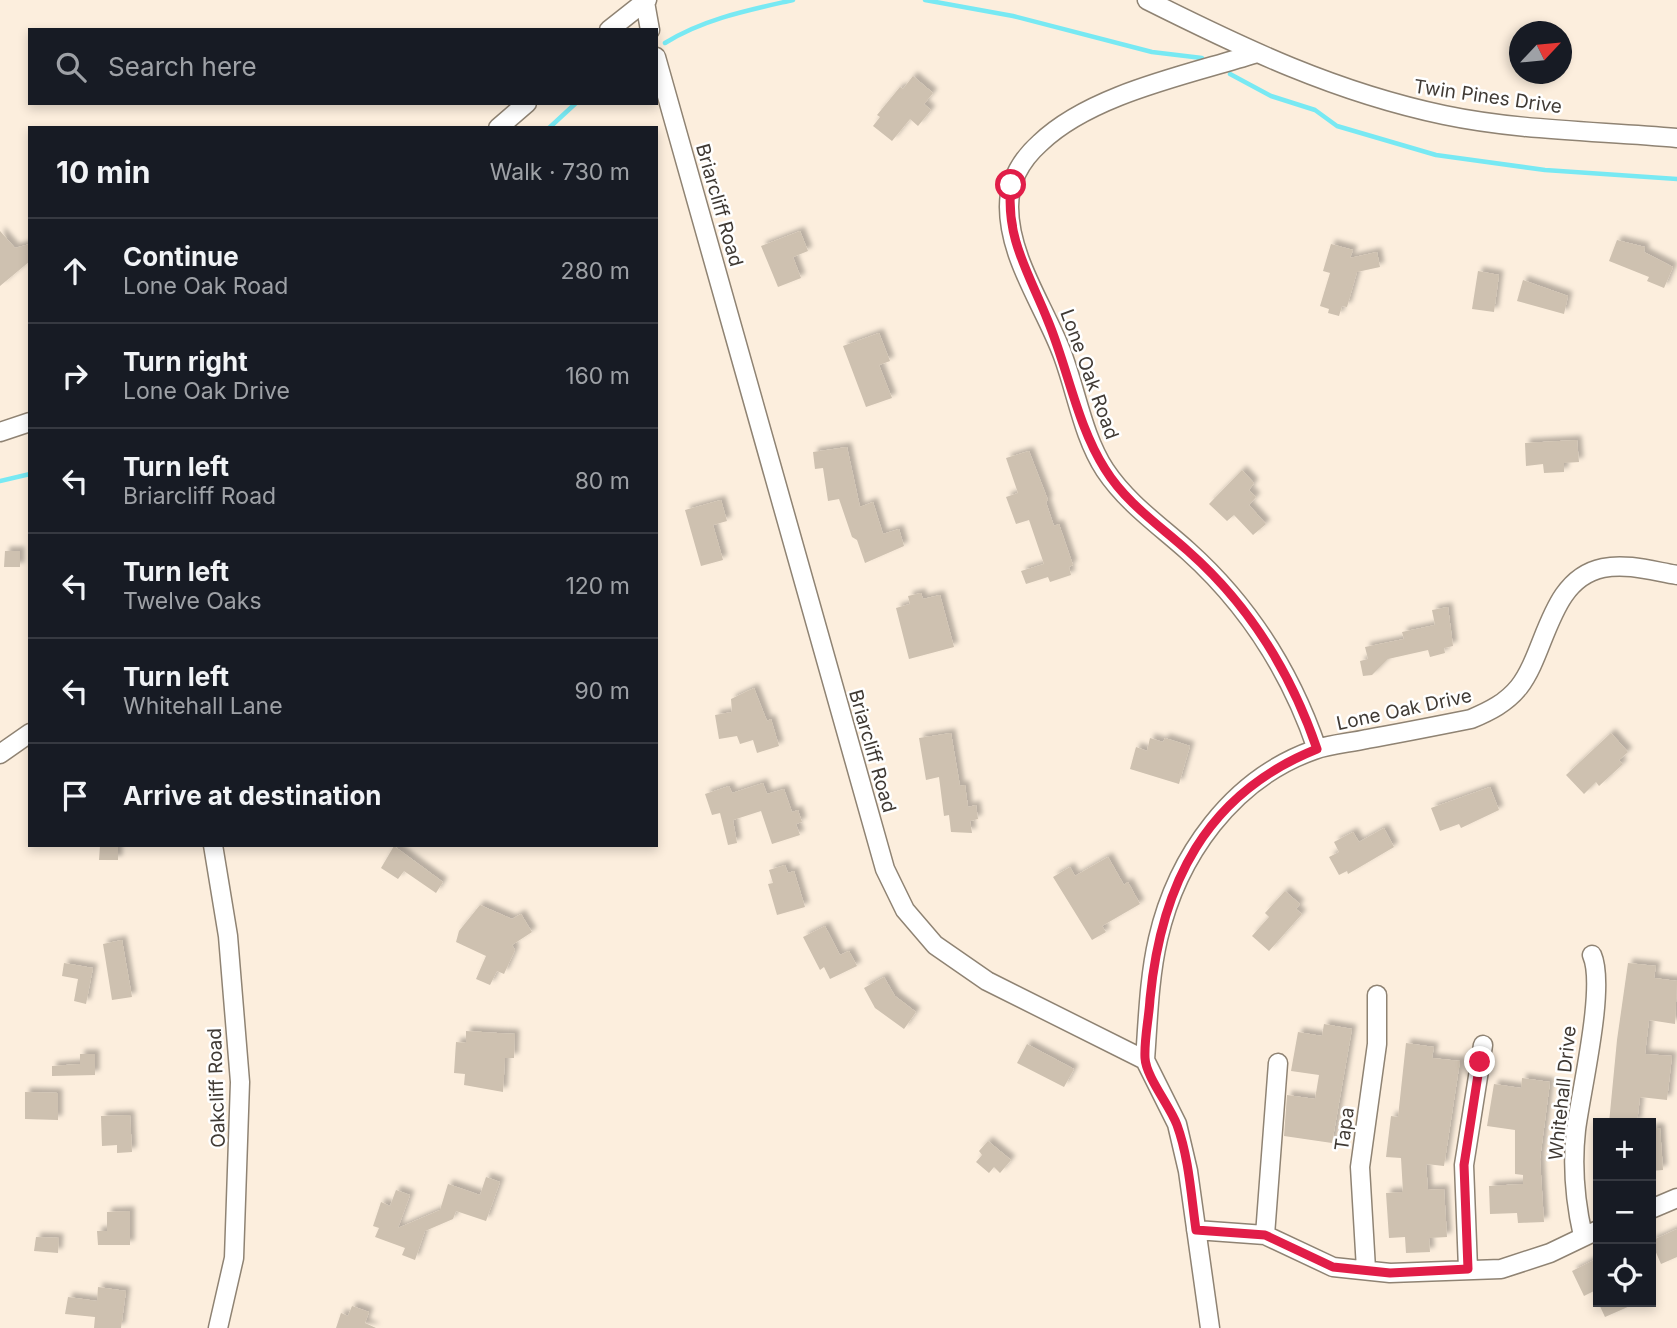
<!DOCTYPE html>
<html lang="en">
<head>
<meta charset="utf-8">
<style>
  body { margin:0; font-family:Inter,sans-serif; background:#20242c; color:#f1f3f6 }
  .controls { position:absolute; right:21px; bottom:21px; display:grid; overflow:hidden; border-radius:0px; box-shadow:0 4px 10px #0003 }
  .controls button { width:63px; height:63px; display:grid; place-items:center; padding:0; border:0; border-bottom:2px solid #363941; background:#171b24; color:#f1f3f6; font:35px sans-serif }
  .compass { position:absolute; left:1509px; top:21px; width:63px; height:63px; border-radius:50%; background:#171b24; box-shadow:0 4px 10px #0003; rotate:64deg }
  .stop { position:absolute; width:21px; height:21px; margin:-16px; border:5px solid #e11d48; border-radius:50%; background:#fff }
  .stop.end { background:#e11d48; border-color:#fff; box-shadow:0 2px 7px #0008 }
  .list { margin:0; padding:0; list-style:none }
  h2 { display:flex; justify-content:space-between; align-items:center; height:91px; margin:0; padding:0 28px; font-size:30px }
  h2 small { font-size:23px; font-weight:400; color:#9ea1a6 }
  .list li { display:grid; grid-template-columns:46px 1fr auto; gap:21px; align-items:center; box-sizing:border-box; height:105px; padding:0 28px; border-top:2px solid #363941 }
  .list b { display:block; font-size:26px; white-space:nowrap }
  .list p { margin:0; font-size:23px; white-space:nowrap; color:#9ea1a6 }
  .list em { font-size:23px; font-style:normal; color:#9ea1a6 }
  .icon { flex:none; width:38px; height:38px; fill:none; stroke:currentColor; stroke-width:2; stroke-linecap:round; stroke-linejoin:round }
  .map { position:relative; flex:none; width:1677px; height:1328px; overflow:hidden }
  .search { position:absolute; background:#171b24; box-shadow:0 4px 10px #0003; left:28px; top:28px; width:630px; height:77px; display:flex; align-items:center; gap:18px; box-sizing:border-box; padding:0 24px; border-radius:0px; color:#9ea1a6; font-size:26px }
  .panel { position:absolute; background:#171b24; box-shadow:0 4px 10px #0003; left:28px; top:126px; width:630px; height:721px; border-radius:0px }
  .map>svg:first-child { display:block }
  .lines { fill:none; stroke-linecap:round; stroke-linejoin:round }
  .stream { stroke:#78e9f3; stroke-width:4.5 }
  .building { fill:#cec1b0; filter:url(#shadow) }
  .minor-casing { stroke:#8f8373; stroke-width:21 }
  .minor { stroke:#fff; stroke-width:18 }
  .route { stroke:#e11d48; stroke-width:9 }
  .labels { text-anchor:middle; stroke-width:5; stroke-linejoin:round; paint-order:stroke }
  .street-label { font-size:19px; fill:#403a34; stroke:#fff }
</style>
</head>
<body>
<div class="map">
<svg width="1677" height="1328" viewBox="0 0 1677 1328">
  <defs>
    <filter id="shadow"><feDropShadow dx="4.5" dy="-4.5" stdDeviation="2" flood-color="#0004"/></filter>
  </defs>
  <rect width="100%" height="100%" fill="#fceedd"/>
  <g class="lines">
    <!-- stream -->
    <path class="stream" d="M925,0l88,16 139,36 50,6
      M665,43c38,-24 84,-33 128,-43
      M1230,74l41,22 44,14 22,16 99,29 109,15 132,9
      M549,128l27,-25
      M0,481l30,-7"/>
  </g>
  <!-- building -->
  <path class="building" d="M913,76l20,17 -9,11 7,6 -13,16 -8,-7 -18,22 -19,-15 7,-9 -3,-2 23,-28 3,2z
    M0,231l15,17 15,-4v17l-30,25z
    M800,231l8,20 -15,6 8,21 -23,9 -17,-41z
    M1617,240l28,7 -1,5 29,15 -9,21 -17,-7 2,-4 -40,-16z
    M1331,244l22,6 -3,8 27,-6 3,15 -23,5 -10,35 -5,-1 -3,10 -11,-3 1,-4 -9,-3 10,-33 -7,-2z
    M1478,271l21,4 -5,37 -22,-3z
    M1523,280l45,16 -4,18 -47,-13z
    M879,333l11,28 -11,4 13,33 -26,9 -23,-61z
    M1577,440l2,22 -15,1v9l-20,1 -1,-9 -17,2 -1,-23z
    M847,447l13,60 13,-5 10,32 16,-5 5,17 -39,17 -8,-23 -5,-3 -13,-38 -11,2 -5,-33 -8,1 -2,-17z
    M1029,451l19,49 -2,2 8,24 5,-2 14,41 -4,2 2,8 -21,7 -2,-5 -22,7 -5,-13 23,-7 -15,-44 -13,4 -10,-27 12,-4 -12,-35z
    M1242,470l12,13 -5,7 7,7 -7,8 17,19 -13,11 -19,-20 -7,6 -18,-17z
    M721,500l6,21 -14,4 10,35 -22,6 -16,-56z
    M5,551h15v16h-16z
    M921,593l2,6 17,-4 14,52 -45,12 -13,-51 14,-4 -2,-8z
    M1448,607l5,39 -9,2 1,5 -15,4 -2,-7 -40,9 -16,16 -9,1 -3,-15 8,-2 -3,-12 39,-8 -2,-7 33,-7 -3,-15z
    M754,688l13,33 4,-2 8,27 -22,7 -4,-13 -13,4 -3,-8 -18,3 -4,-24 17,-3 -1,-13z
    M951,733l9,53 5,-1 3,22 8,-2 2,14 -8,2 2,12 -21,-1 -2,-17 -5,1 -5,-39 -13,3 -7,-42z
    M1611,733l17,19 -9,8 4,4 -24,22 -3,-4 -12,12 -18,-19z
    M1150,738l13,4 2,-4 25,8 -11,38 -49,-15 6,-22 11,4z
    M763,783l4,11 17,-5 8,23 6,-2 4,12 -6,2 4,11 -28,9 -11,-33 -28,9 4,23 -9,2 -8,-32 -8,2 -7,-21 24,-8 3,7z
    M1490,787l9,23 -38,18 -2,-4 -19,7 -9,-23z
    M1384,828l10,19 -46,27 -1,-3 -8,4 -10,-18 10,-5 -5,-10 19,-10 6,10z
    M118,845v15h-19l1,-14z
    M394,846l49,36 -7,11 -32,-22 -6,8 -17,-11z
    M1108,857l16,28 4,-3 12,22 -38,22 4,6 -14,8 -39,-63 17,-10 5,9z
    M785,865l3,8 6,-2 11,36 -28,8 -9,-31 5,-1 -4,-13z
    M1285,891l15,13 -4,5 6,5 -33,37 -17,-15 17,-19 -4,-4z
    M480,905l32,14 9,-5 11,18 -20,13 3,5 -11,24 -7,-3 -7,14 -14,-6 10,-23 -30,-14 3,-11z
    M825,926l15,29 9,-4 8,15 -27,13 -6,-12 -4,3 -17,-33z
    M122,940l10,57 -20,3 -9,-56z
    M64,963l29,5 -7,36 -12,-3 4,-22 -16,-3z
    M1628,963l28,3 -2,12 23,3 -2,43 -26,-4 -4,34 27,2 -5,44 -27,-3 -3,26h-28l8,-83z
    M884,977l11,19 21,16 -12,17 -29,-21 -11,-20z
    M1324,1024l28,5 -20,114 -48,-7 3,-41 28,4 4,-24 -28,-4 7,-39 24,4z
    M466,1031l49,3 -1,24h-9l-2,34 -39,-7 1,-11 -11,-1 2,-31 10,1z
    M1406,1043l28,4 -2,11 28,3 -16,105 -18,-2 2,26 16,-1 3,48 -18,1 1,14 -24,1 -1,-16 -16,1 -3,-45 17,-1 -2,-34 -15,-1 5,-41 7,1z
    M1027,1044l47,25 -10,18 -47,-24z
    M80,1054h15v21l-43,1v-10l28,-2z
    M1522,1078l28,4 -10,77 4,63 -26,1 -1,-10 -27,1 -1,-28 34,-2v-9l-8,-1v-44l-28,-4 7,-42 27,4z
    M25,1092l33,1v27l-33,-1z
    M130,1115l2,37 -15,1v-8l-15,1 -1,-30z
    M1651,1128h9l3,42 -12,1z
    M988,1141l23,19 -11,13 -6,-6 -5,6 -13,-11 6,-7 -3,-4z
    M486,1177l14,5 -14,39 -30,-10 -3,8 -28,12 -10,29 -13,-5 3,-7 -30,-11 4,-9 -6,-2 8,-24 9,4 6,-16 14,5 -12,33 42,-18 8,-26 32,11z
    M130,1211v34h-32l-1,-14h10v-19z
    M1677,1229v28l-16,7 -10,-23z
    M36,1237l23,1 -1,15 -24,-2z
    M1598,1258v31l-14,7 -12,-25z
    M98,1287l28,4 -5,37h-27l1,-11 -30,-3 3,-17 29,4z
    M1598,1302h41l-34,15z
    M352,1306l17,6 -4,11 11,5h-40l5,-15 7,3z"/>
  <g class="lines">
    <!-- minor casing -->
    <g class="minor-casing">
      <path id="minor" d="M1147,0c98,49 188,92 297,115 76,16 156,16 233,23
        M645,2l5,28
        M609,30l38,-30
        M1254,54c-67,21 -163,40 -214,89 -19,17 -31,39 -31,64 0,52 37,102 54,149 14,38 20,80 42,114 22,33 54,55 83,81 60,54 103,122 129,198
        M656,57l229,812 20,41 30,35 52,36 158,79 32,64 11,47 22,157
        M498,128l29,-25
        M0,432l30,-10
        M0,754l30,-21
        M213,845l15,91 12,146 -6,176 -16,70
        M1145,1060c3,-40 4,-82 13,-121 19,-83 74,-160 156,-189 17,-6 36,-7 53,-11 34,-6 69,-13 104,-20 19,-8 35,-16 48,-32 28,-36 30,-108 84,-119 24,-5 50,3 74,7
        M1651,1209l26,-11
        M1196,1230l69,5 68,32 57,6 111,-4 49,-16 48,-23
        M1265,1235l13,-172
        M1583,1236c-8,-35 -11,-71 -7,-106 5,-40 30,-143 16,-175
        M1366,1269l-6,-102 17,-123v-49
        M1468,1269l-4,-104 19,-120"/>
    </g>
    <!-- minor -->
    <use href="#minor" class="minor"/>
  </g>
  <g class="lines">
    <!-- route -->
    <path class="route" d="M1011,185c-6,53 18,88 37,136 20,48 29,104 57,148 21,34 54,56 83,82 60,53 103,122 129,198 -112,45 -156,136 -167,250 -1,19 -6,40 -5,59 1,19 25,48 32,67 12,33 14,70 19,105l69,5 68,32 57,6 78,-4 -4,-104 16,-103"/>
  </g>
  <g class="labels">
    <!-- street labels -->
    <g class="street-label">
      <text transform="translate(1488 96) rotate(8)" y="7">Twin Pines Drive</text>
      <text transform="translate(720 205) rotate(74)" y="7">Briarcliff Road</text>
      <text transform="translate(1090 374) rotate(70)" y="7">Lone Oak Road</text>
      <text transform="translate(1404 709) rotate(-12)" y="7">Lone Oak Drive</text>
      <text transform="translate(873 751) rotate(74)" y="7">Briarcliff Road</text>
      <text transform="translate(216 1088) rotate(-92)" y="7">Oakcliff Road</text>
      <text transform="translate(1562 1093) rotate(-84)" y="7">Whitehall Drive</text>
      <text transform="translate(1344 1129) rotate(-82)" y="7">Tapa</text>
    </g>
  </g>
</svg>
<div class="controls">
<button>+</button>
<button>−</button>
<button><svg class="icon" aria-label="locate" viewBox="0 0 24 24"><circle cx="12" cy="12" r="6"/><path d="M12 2v4M12 18v4M2 12h4M18 12h4"/></svg></button>
</div>
<svg class="compass" viewBox="-18 -18 36 36"><path d="M0-13l5 13h-10z" fill="#e53935"/><path d="M0 13l5-13h-10z" fill="#9ea1a6"/></svg>
<div class="stop" style="left:1011px;top:185px"></div>
<div class="stop end" style="left:1480px;top:1062px"></div>
<div class="search"><svg class="icon" aria-label="search" viewBox="0 0 24 24"><circle cx="10" cy="10" r="6"/><path d="M15 15l6 6"/></svg>Search here</div>
<section class="panel">
<h2>10 min<small>Walk · 730 m</small></h2>
<ul class="list">
<li><svg class="icon" aria-label="ahead" viewBox="0 0 24 24"><path d="M12 20V5M6 11l6-6 6 6"/></svg><div><b>Continue</b><p>Lone Oak Road</p></div><em>280 m</em></li>
<li><svg class="icon" aria-label="right" viewBox="0 0 24 24"><path d="M7 20v-9h11M14 6l5 5-5 5"/></svg><div><b>Turn right</b><p>Lone Oak Drive</p></div><em>160 m</em></li>
<li><svg class="icon" aria-label="left" viewBox="0 0 24 24"><path d="M17 20v-9H6M10 6l-5 5 5 5"/></svg><div><b>Turn left</b><p>Briarcliff Road</p></div><em>80 m</em></li>
<li><svg class="icon" aria-label="left" viewBox="0 0 24 24"><path d="M17 20v-9H6M10 6l-5 5 5 5"/></svg><div><b>Turn left</b><p>Twelve Oaks</p></div><em>120 m</em></li>
<li><svg class="icon" aria-label="left" viewBox="0 0 24 24"><path d="M17 20v-9H6M10 6l-5 5 5 5"/></svg><div><b>Turn left</b><p>Whitehall Lane</p></div><em>90 m</em></li>
<li><svg class="icon" aria-label="arrive" viewBox="0 0 24 24"><path d="M6 21V4h12l-3 4 3 4H6"/></svg><div><b>Arrive at destination</b></div></li>
</ul>
</section>
</div>
</body>
</html>
